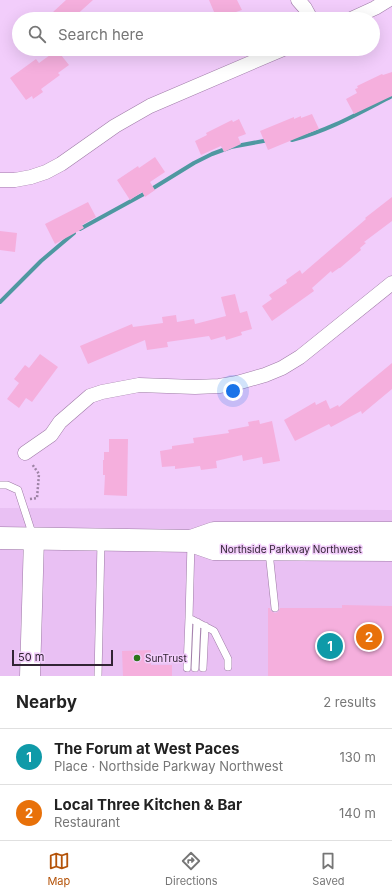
<!DOCTYPE html>
<html lang="en">
<head>
<meta charset="utf-8">
<style>
  body { margin:0; font-family:Inter,sans-serif; background:#f2f2f2; color:#222 }
  .scale { position:absolute; left:12px; bottom:10px; width:101px; box-sizing:border-box; padding-left:4px; border:2px solid #322435; border-top:0; font-size:11px; line-height:14px; white-space:nowrap; color:#322435; -webkit-text-stroke:3px #f2cdfb; paint-order:stroke }
  .you { position:absolute; left:233px; top:391px; width:14px; height:14px; margin:-10px; border:3px solid #fff; border-radius:50%; background:#1a73e8; box-shadow:0 0 0 6px #1a73e833 }
  .badge { display:grid; place-items:center; width:26px; height:26px; border-radius:50%; background:#b45309; color:#fff; font-size:13px; font-weight:700 }
  .pin { position:absolute; translate:-50% -50%; border:2px solid #fff; box-shadow:0 1px 4px #0006 }
  .list { margin:0; padding:0; list-style:none }
  h2 { display:flex; justify-content:space-between; align-items:center; height:52px; margin:0; padding:0 16px; font-size:17px }
  h2 small { font-size:13px; font-weight:400; color:#767676 }
  .list li { display:grid; grid-template-columns:26px 1fr auto; gap:12px; align-items:center; box-sizing:border-box; height:56px; padding:0 16px; border-top:1px solid #e0e0e0 }
  .list b { display:block; font-size:15px; white-space:nowrap }
  .list p { margin:0; font-size:13px; white-space:nowrap; color:#767676 }
  .list em { font-size:13px; font-style:normal; color:#767676 }
  .icon { flex:none; width:22px; height:22px; fill:none; stroke:currentColor; stroke-width:2; stroke-linecap:round; stroke-linejoin:round }
  .map { position:relative; flex:none; width:392px; height:676px; overflow:hidden }
  .search { position:absolute; background:#fff; box-shadow:0 4px 16px #0002; left:12px; right:12px; top:12px; height:44px; display:flex; align-items:center; gap:10px; box-sizing:border-box; padding:0 14px; border-radius:22px; color:#767676; font-size:15px }
  .sheet { height:164px; background:#fff }
  nav { display:flex; justify-content:space-around; align-items:center; box-sizing:border-box; height:56px; border-top:1px solid #e0e0e0; background:#fff; font-size:11px; color:#767676 }
  nav a { display:grid; justify-items:center; gap:2px }
  nav .on { color:#b45309 }
  .map>svg:first-child { display:block }
  .built { fill:#e9c0f3 }
  .lines { fill:none; stroke-linecap:round; stroke-linejoin:round }
  .stream { stroke:#4f98a1; stroke-width:4 }
  .building { fill:#f5afdd }
  .service-casing { stroke:#9e7ba6; stroke-width:8 }
  .minor-casing { stroke:#9e7ba6; stroke-width:15 }
  .secondary-casing { stroke:#9e7ba6; stroke-width:21 }
  .primary-casing { stroke:#9e7ba6; stroke-width:23 }
  .path { stroke:#9e83a5; stroke-width:2.5; stroke-dasharray:2 2; stroke-linecap:butt }
  .service { stroke:#fff; stroke-width:7 }
  .minor { stroke:#fff; stroke-width:14 }
  .secondary { stroke:#fff; stroke-width:20 }
  .primary { stroke:#fff; stroke-width:22 }
  .poi-dot { fill:#2d7518; stroke:#f2cdfb; stroke-width:1.5 }
  .labels { text-anchor:middle; stroke-width:3; stroke-linejoin:round; paint-order:stroke }
  .street-label { font-size:10px; fill:#322435; stroke:#f2cdfb }
  .poi-label { font-size:10px; fill:#322435; stroke:#f2cdfb; text-anchor:start }
</style>
</head>
<body>
<div class="map">
<svg width="392" height="676" viewBox="0 0 392 676">
  <rect width="100%" height="100%" fill="#f2cdfb"/>
  <!-- built -->
  <path class="built" d="M0,508l392,2v166h-392z"/>
  <g class="lines">
    <!-- stream -->
    <path class="stream" d="M292,140c36,-9 67,-27 100,-44
      M80,229l62,-34 52,-32 18,-9 19,-7 38,-7
      M0,302l41,-41 33,-28"/>
  </g>
  <!-- building -->
  <path class="building" d="M66,0h27l-21,19h-12l-7,-7z
    M209,0h28l5,10 -6,2 3,7h-22z
    M57,50l12,15 -11,8 2,2 -19,14 2,3 -10,7 -1,-3 -6,4 -16,-22 26,-19 3,4z
    M392,72v24l-38,18 -8,-15 11,-6 -2,-4 3,-1 -1,-2 25,-12 1,1z
    M312,114l7,15 -51,21 -8,-19 34,-14v2l7,-3v2z
    M239,119l7,15 -8,3 3,7 -17,8 -3,-6 -20,9 -6,-14 12,-6 -1,-2 26,-13 1,2z
    M155,157l10,15 -15,10 5,8 -10,7 -3,-5 -12,8 -13,-20 21,-14 1,2z
    M392,197v24l-28,21 2,1 -6,5 1,2 -21,18h-1l-7,5 -1,-2 -19,17 2,3 -42,30 -10,-15 10,-7 -3,-4 18,-12 -1,-3 14,-10 2,4 64,-55 -1,-1z
    M88,202l8,15 -14,8 2,3 -29,16 -10,-20z
    M0,231l17,2 -2,19 -15,-2z
    M235,294l5,19 7,-2 5,18 -11,3 1,3 -16,5 -1,-4 -14,4 -2,-4 -42,6 1,5 -21,3 -2,-10 -57,24 -8,-18 52,-22 1,3 30,-4 -1,-6 14,-2 1,7 17,-3 1,5 31,-8 -5,-19z
    M40,354l18,13 -26,35 -6,-4 -7,10 -12,-9 12,-16 -5,-4 11,-14 4,3z
    M392,363v26l-30,25 -1,-3 -30,16 -2,-3 -34,17 -11,-21 31,-18 1,3 10,-5 4,9 8,-4 1,2z
    M259,420l1,4 12,-3 8,40 -17,3 -1,-7 -19,4 -1,-6 -26,6 1,7 -16,2 -1,-4 -25,3v-3l-13,1 -2,-16 12,-2v-3l22,-3 -1,-5 36,-5 -1,-3 21,-4 -1,-4z
    M109,439h19l-1,57 -23,-1 1,-20h-2v-15h1v-8h5z
    M342,605l50,1v70h-124v-68h2l1,3 4,2 3,-1 2,-4h62z
    M151,650v15h21v11h-49l-1,-25z"/>
  <g class="lines">
    <!-- service casing -->
    <g class="service-casing">
      <path id="service" d="M0,485h7l11,5 15,46
        M191,543l-2,75 25,13 14,28v8
        M269,552l6,56
        M187,668l2,-50
        M195,668l2,-46
        M203,668l2,-42
        M98,676l3,-134"/>
    </g>
    <!-- minor casing -->
    <g class="minor-casing">
      <path id="minor" d="M298,0l7,8 6,11
        M351,19l24,-11 13,-8
        M0,180h15l16,-3 15,-5 15,-8 54,-38 35,-20 133,-57
        M25,453l26,-18 9,-13 30,-26 12,-4 37,-7 56,2 24,-1 18,-3 28,-8 17,-7 18,-11 92,-74"/>
    </g>
    <!-- secondary casing -->
    <g class="secondary-casing">
      <path id="secondary" d="M30,676l4,-138"/>
    </g>
    <!-- primary casing -->
    <g class="primary-casing">
      <path id="primary" d="M0,538l191,3 23,8 178,1
        M191,541l23,-8h178"/>
    </g>
    <!-- path -->
    <path class="path" d="M30,499l7,-1 2,-24 -7,-10"/>
    <!-- service -->
    <use href="#service" class="service"/>
    <!-- minor -->
    <use href="#minor" class="minor"/>
    <!-- secondary -->
    <use href="#secondary" class="secondary"/>
    <!-- primary -->
    <use href="#primary" class="primary"/>
  </g>
  <!-- markers -->
  <circle class="poi-dot" cx="137" cy="658" r="4"/>
  <g class="labels">
    <!-- street labels -->
    <g class="street-label">
      <text x="291" y="553">Northside Parkway Northwest</text>
    </g>
    <!-- poi labels -->
    <g class="poi-label">
      <text x="145" y="662">SunTrust</text>
    </g>
  </g>
</svg>
<div class="scale">50 m</div>
<div class="you"></div>
<div class="pin badge" style="left:330px;top:646px;background:#0f9aa8">1</div>
<div class="pin badge" style="left:369px;top:637px;background:#e8710a">2</div>
<div class="search"><svg class="icon" aria-label="search" viewBox="0 0 24 24"><circle cx="10" cy="10" r="6"/><path d="M15 15l6 6"/></svg>Search here</div>
</div>
<section class="sheet">
<h2>Nearby<small>2 results</small></h2>
<ul class="list">
<li><span class="badge" style="background:#0f9aa8">1</span><div><b>The Forum at West Paces</b><p>Place · Northside Parkway Northwest</p></div><em>130 m</em></li>
<li><span class="badge" style="background:#e8710a">2</span><div><b>Local Three Kitchen &amp; Bar</b><p>Restaurant</p></div><em>140 m</em></li>
</ul>
</section>
<nav>
<a class="on"><svg class="icon" aria-label="map" viewBox="0 0 24 24"><path d="M3 6l6-2 6 2 6-2v14l-6 2-6-2-6 2zM9 4v14M15 6v14"/></svg>Map</a>
<a><svg class="icon" aria-label="directions" viewBox="0 0 24 24"><path d="M12 3l9 9-9 9-9-9zM9 14v-3h6M13 9l2 2-2 2"/></svg>Directions</a>
<a><svg class="icon" aria-label="saved" viewBox="0 0 24 24"><path d="M7 4h10v16l-5-4-5 4z"/></svg>Saved</a>
</nav>
</body>
</html>
